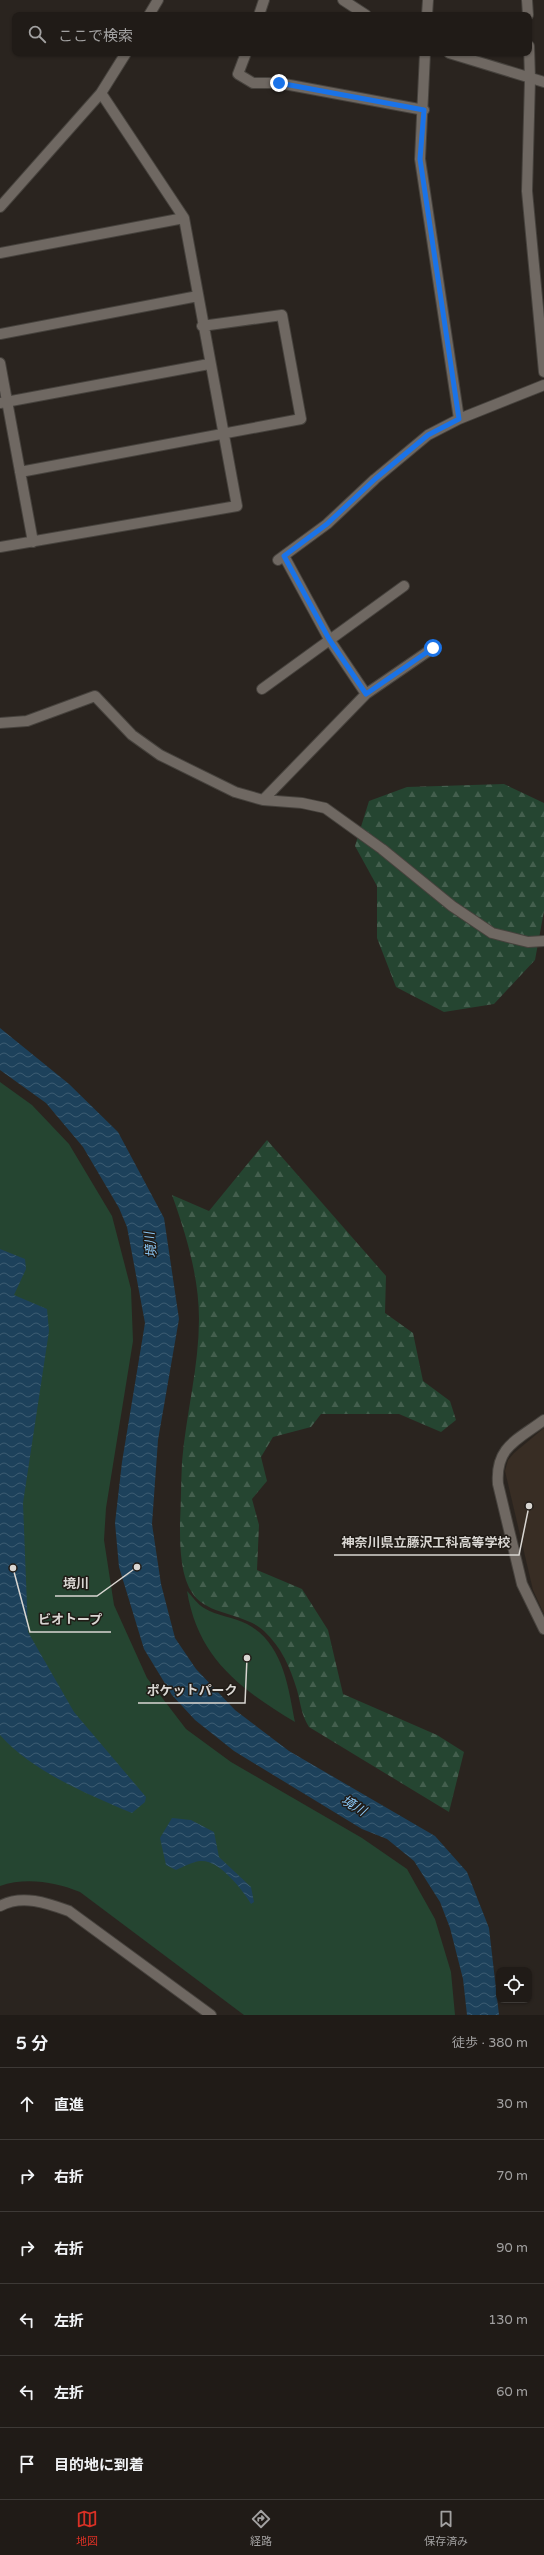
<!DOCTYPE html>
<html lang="ja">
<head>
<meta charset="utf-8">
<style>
  body { margin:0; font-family:"Varela Round","Noto Sans JP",sans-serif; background:#2d2824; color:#f1f3f6 }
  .controls { position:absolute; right:12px; bottom:12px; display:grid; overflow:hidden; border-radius:8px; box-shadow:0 1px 3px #0004 }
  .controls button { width:36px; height:36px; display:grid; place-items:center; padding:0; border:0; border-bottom:1px solid #3d3936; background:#201b17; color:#f1f3f6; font:20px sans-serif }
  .stop { position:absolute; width:12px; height:12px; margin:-9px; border:3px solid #1a73e8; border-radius:50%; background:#fff }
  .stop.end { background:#1a73e8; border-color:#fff; box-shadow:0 1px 4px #0008 }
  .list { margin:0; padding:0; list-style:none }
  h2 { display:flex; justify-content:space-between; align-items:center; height:52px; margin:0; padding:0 16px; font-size:17px }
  h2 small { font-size:13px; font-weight:400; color:#a2a1a1 }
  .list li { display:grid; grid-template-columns:26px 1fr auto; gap:12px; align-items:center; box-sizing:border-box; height:72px; padding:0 16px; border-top:1px solid #3d3936 }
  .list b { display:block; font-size:15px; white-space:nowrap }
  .list em { font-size:13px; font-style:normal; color:#a2a1a1 }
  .icon { flex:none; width:22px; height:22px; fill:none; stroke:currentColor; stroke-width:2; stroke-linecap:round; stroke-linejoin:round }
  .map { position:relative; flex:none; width:544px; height:2015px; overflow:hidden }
  .search { position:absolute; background:#201b17; box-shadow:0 1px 3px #0004; left:12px; right:12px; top:12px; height:44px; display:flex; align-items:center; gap:10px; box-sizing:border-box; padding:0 14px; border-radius:8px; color:#a2a1a1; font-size:15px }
  .sheet { height:484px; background:#201b17 }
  nav { display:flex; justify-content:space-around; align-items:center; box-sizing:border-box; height:56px; border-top:1px solid #3d3936; background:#201b17; font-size:11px; color:#a2a1a1 }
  nav a { display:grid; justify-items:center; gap:2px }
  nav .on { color:#d93025 }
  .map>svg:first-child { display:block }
  .built { fill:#382d24 }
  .forest { fill:url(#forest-firs) }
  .park { fill:#254531 }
  .water { fill:url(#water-waves) }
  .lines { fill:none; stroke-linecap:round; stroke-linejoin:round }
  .minor-casing { stroke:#46423d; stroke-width:12 }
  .minor { stroke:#6f6862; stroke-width:10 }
  .route { stroke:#1a73e8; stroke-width:5 }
  .labels { text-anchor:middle; stroke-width:3; stroke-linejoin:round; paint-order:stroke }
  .water-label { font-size:13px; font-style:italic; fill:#8ac6f5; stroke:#201b16 }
  .leader { fill:none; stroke:#d9d6d2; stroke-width:1.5 }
  .callout-dot { fill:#d9d6d2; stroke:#201b16; stroke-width:1.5 }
  .callout-label { font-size:13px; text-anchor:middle; font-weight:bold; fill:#d9d6d2; stroke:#201b16; stroke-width:3; stroke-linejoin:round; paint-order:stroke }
</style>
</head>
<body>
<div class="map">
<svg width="544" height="2015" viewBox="0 0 544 2015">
  <defs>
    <pattern id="forest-firs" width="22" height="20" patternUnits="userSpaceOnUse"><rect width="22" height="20" fill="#254531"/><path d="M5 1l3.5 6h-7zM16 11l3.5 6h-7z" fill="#445f4e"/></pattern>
    <pattern id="water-waves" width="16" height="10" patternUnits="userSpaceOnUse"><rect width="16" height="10" fill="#1d415b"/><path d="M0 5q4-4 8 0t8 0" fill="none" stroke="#3d5c72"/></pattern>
  </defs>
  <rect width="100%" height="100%" fill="#2a241f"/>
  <!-- built -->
  <path class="built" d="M544,1428v186l-11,-24 -28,-119 3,-11 6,-7z"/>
  <!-- forest -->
  <path class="forest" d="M504,784l40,19v108l-9,49 -41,44 -50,8 -48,-25 -19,-49v-52l-22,-40 14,-45 38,-14z
    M267,1140l119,136 -1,37 28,20 10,48 27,20 6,19 -15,12 -42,-18h-78l-10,13 -38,10 -12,20 6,24 -15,18 7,26 -2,45 45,19 26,41 15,64 94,41 27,17 -15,60 -140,-85c-8,-13 -8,-22 -12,-37 -7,-23 -15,-42 -33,-59 -20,-19 -59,-15 -73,-40 -11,-19 -11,-47 -11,-68 1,-20 1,-41 2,-61 4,-48 17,-95 17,-143 0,-42 -13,-85 -27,-124l37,16z"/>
  <!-- park -->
  <path class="park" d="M0,1082l32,23 37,39 43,72 19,73 2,52 -27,167 -2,32 10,65 33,73 39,51 45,33 131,76 45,31 28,50 16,53 4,43h-211l-164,-123c-25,-10 -54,-15 -80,-6z
    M187,1591c5,5 11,14 17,17 13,8 30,9 43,16 36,19 41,62 48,98 -55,-33 -97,-64 -108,-131z"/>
  <!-- water -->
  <path class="water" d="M0,1028l69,56 49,48 46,86 15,101 -21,121 -6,84 9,60 14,54 21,31 39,41 54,41 146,85 32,36 22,56 10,87h-32l-4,-36 -13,-51 -10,-26 -26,-41 -27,-22 -25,-10 -128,-78 -39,-31 -23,-25 -28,-46 -25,-82 -4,-44 7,-61 23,-139 -18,-96 -8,-19 -36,-61 -37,-44 -46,-33z
    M0,1249l25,10 1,10 -12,26 33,14 2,22 -26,172 5,129 46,80 72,85 -1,5 -13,11c-45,-19 -99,-41 -132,-78z
    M172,1818l19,2 23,12 5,25 32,30 3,15 -3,2c-8,-14 -32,-45 -51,-43 -8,1 -17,6 -24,9l-10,-5 -6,-27z"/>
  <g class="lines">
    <!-- minor casing -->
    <g class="minor-casing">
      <path id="minor" d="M343,0l23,15
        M527,0l1,15
        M149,15l9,-15
        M259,15l5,-15
        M427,15l1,-15
        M529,46l1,33 -3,112 17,181
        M246,53l-8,21 15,9h26l145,27
        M425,53l-5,106 39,260
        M449,53l95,29
        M0,207l101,-114 25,-40
        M0,253l184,-35
        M0,334l198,-38
        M0,363l33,179
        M0,403l209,-39
        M20,472l281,-53 -19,-104 -80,11
        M0,547l237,-41 -53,-288 -83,-125
        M284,556l45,83 37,55
        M278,560l49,-36 48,-45 53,-44 31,-16 85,-34
        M262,689l142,-103
        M0,723l27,-2 68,-25 37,39 28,20 75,37 28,8 39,3 23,5 57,41 70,57 40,27 36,9 16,-1
        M263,800l103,-106 67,-46
        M544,1420c-27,20 -49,27 -46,64l24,100 22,45
        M0,1906c22,-12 47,-3 69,5l142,104"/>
    </g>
    <!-- minor -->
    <use href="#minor" class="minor"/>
  </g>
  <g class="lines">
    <!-- route -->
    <path class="route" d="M279,83l145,27 -4,49 39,260 -31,16 -53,44 -48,45 -43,32 45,83 37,55 67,-46"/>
  </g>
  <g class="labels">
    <!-- water labels -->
    <g class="water-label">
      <text transform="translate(150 1245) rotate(-96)" y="5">境川</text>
      <text transform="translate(354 1805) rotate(31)" y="5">境川</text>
    </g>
  </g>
  <!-- callouts -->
  <path class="leader" d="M529 1506L519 1555H334M137 1567L97 1596H55M13 1568L30 1632H111M247 1658L245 1703H138"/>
  <g class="callout-dot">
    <circle cx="529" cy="1506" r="4"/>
    <circle cx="137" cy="1567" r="4"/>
    <circle cx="13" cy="1568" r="4"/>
    <circle cx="247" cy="1658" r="4"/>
  </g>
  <g class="callout-label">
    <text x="426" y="1547">神奈川県立藤沢工科高等学校</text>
    <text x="76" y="1588">境川</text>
    <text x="70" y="1624">ビオトープ</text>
    <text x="192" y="1695">ポケットパーク</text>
  </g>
</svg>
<div class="controls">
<button><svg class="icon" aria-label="locate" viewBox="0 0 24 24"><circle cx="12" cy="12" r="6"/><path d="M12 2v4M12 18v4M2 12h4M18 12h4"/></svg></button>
</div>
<div class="stop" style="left:433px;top:648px"></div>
<div class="stop end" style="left:279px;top:83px"></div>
<div class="search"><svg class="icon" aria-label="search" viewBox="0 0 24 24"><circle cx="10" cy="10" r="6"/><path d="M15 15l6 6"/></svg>ここで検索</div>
</div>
<section class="sheet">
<h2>5 分<small>徒歩 · 380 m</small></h2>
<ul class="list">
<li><svg class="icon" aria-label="ahead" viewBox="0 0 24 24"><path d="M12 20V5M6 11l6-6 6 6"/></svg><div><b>直進</b></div><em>30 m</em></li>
<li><svg class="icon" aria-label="right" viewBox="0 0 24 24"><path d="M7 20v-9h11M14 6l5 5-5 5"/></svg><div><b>右折</b></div><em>70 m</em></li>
<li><svg class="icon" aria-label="right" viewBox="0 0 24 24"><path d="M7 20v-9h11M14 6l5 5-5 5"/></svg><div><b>右折</b></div><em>90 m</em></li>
<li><svg class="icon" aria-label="left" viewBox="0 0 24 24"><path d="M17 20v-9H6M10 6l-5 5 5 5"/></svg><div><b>左折</b></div><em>130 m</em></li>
<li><svg class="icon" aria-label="left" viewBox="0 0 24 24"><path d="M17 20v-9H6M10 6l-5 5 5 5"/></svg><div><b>左折</b></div><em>60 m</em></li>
<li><svg class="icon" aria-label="arrive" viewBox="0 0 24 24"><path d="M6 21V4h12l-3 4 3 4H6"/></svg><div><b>目的地に到着</b></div></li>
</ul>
</section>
<nav>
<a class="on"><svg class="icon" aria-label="map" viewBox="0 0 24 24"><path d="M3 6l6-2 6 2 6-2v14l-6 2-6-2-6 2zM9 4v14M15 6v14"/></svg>地図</a>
<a><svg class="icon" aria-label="directions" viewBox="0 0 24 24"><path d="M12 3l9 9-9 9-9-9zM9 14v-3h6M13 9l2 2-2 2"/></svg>経路</a>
<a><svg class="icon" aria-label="saved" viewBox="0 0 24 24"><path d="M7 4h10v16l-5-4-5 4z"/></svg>保存済み</a>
</nav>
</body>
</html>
